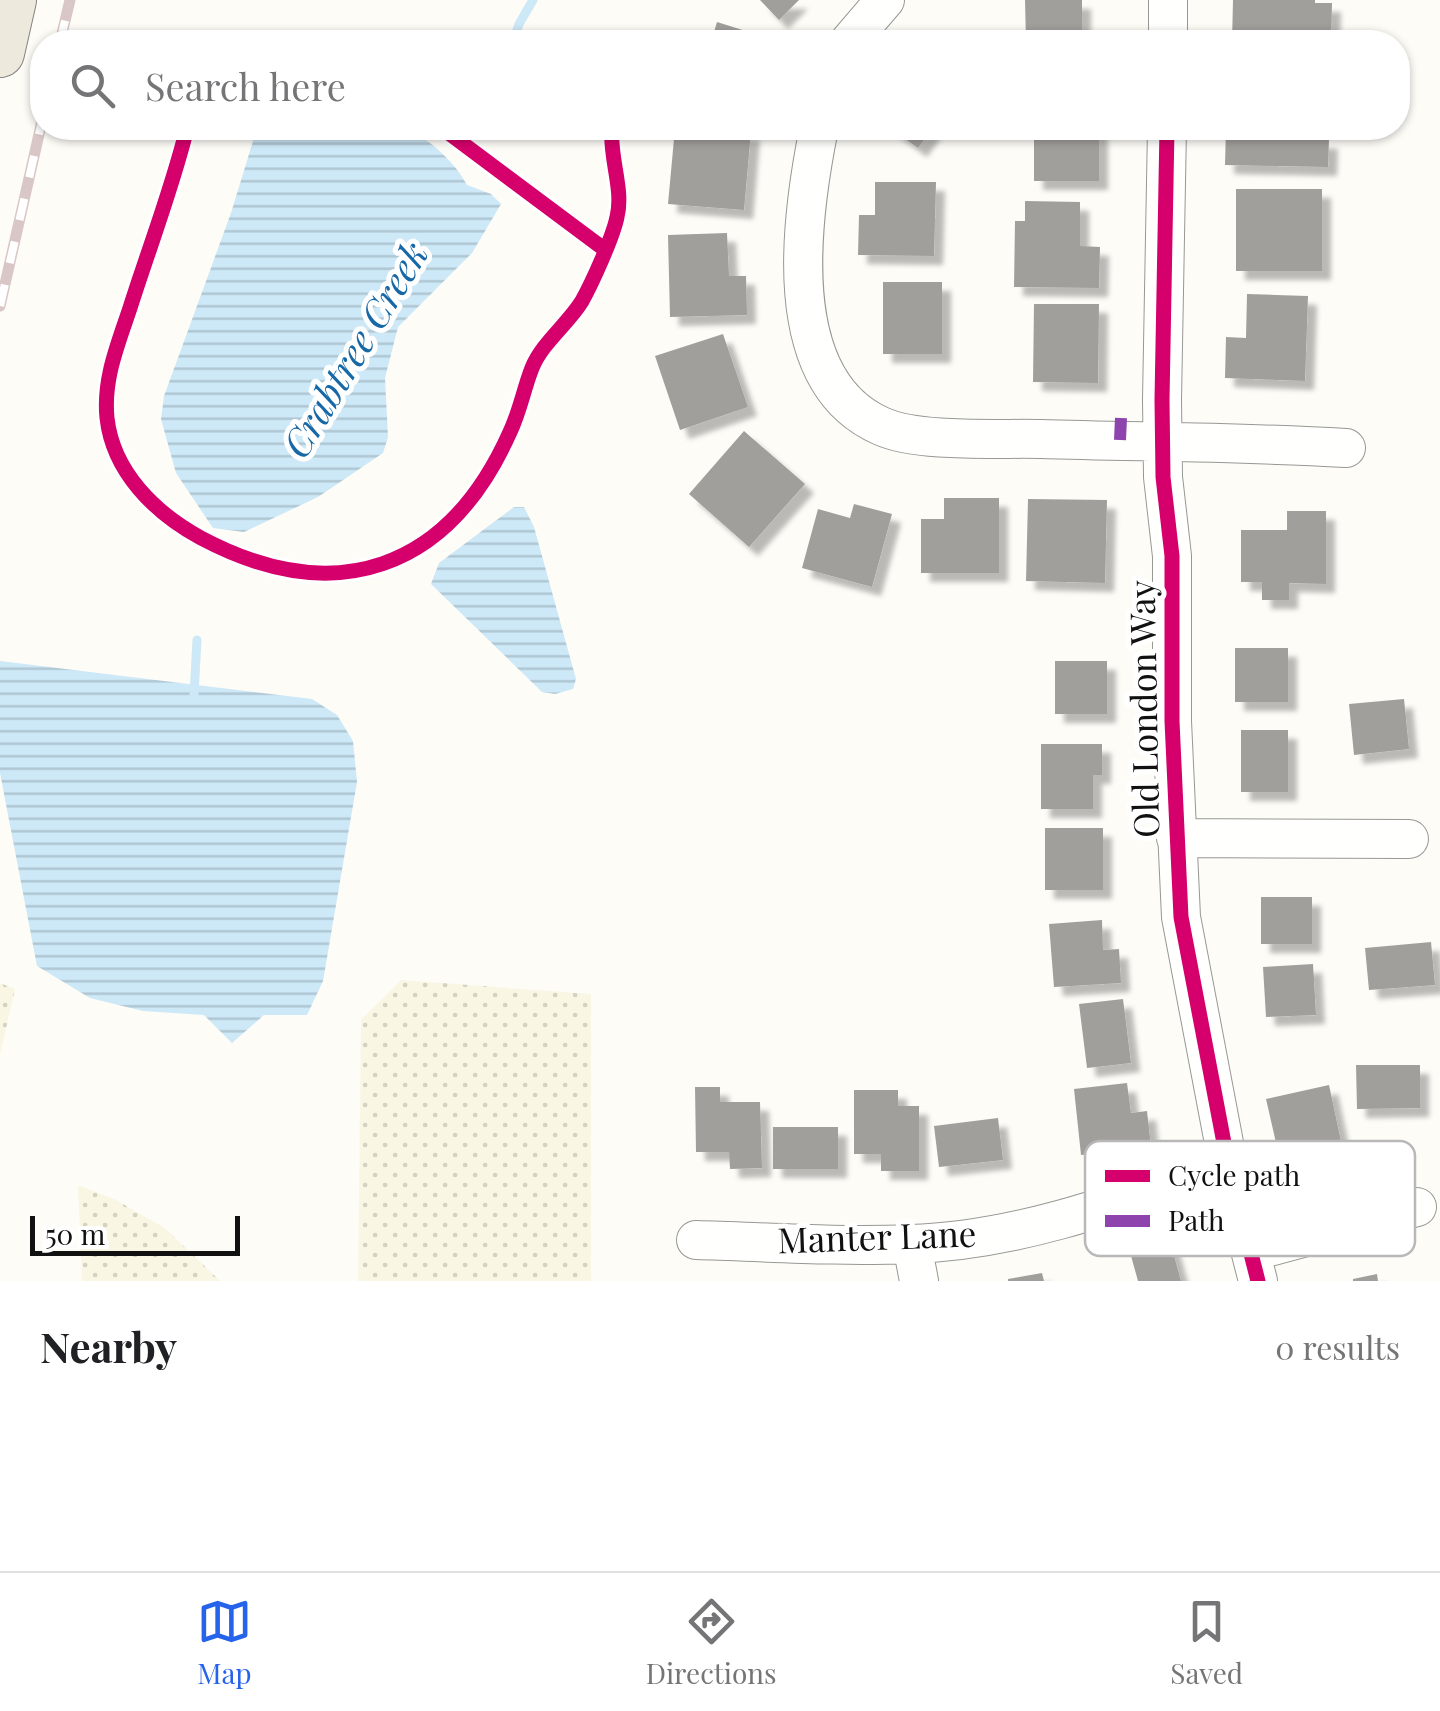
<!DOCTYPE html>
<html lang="en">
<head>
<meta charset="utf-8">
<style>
  body { margin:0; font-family:"Playfair Display",serif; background:#f2f2f2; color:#202124 }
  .scale { position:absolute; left:30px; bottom:25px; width:210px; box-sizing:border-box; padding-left:10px; border:5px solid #111; border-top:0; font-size:28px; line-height:35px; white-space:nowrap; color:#111; -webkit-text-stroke:8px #fff; paint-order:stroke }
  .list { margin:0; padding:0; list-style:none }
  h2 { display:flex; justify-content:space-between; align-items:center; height:130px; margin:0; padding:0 40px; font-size:42px }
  h2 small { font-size:32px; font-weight:400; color:#757577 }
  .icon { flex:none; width:55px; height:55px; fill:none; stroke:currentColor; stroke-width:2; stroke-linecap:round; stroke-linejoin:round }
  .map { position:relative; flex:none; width:1440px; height:1281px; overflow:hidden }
  .search { position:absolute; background:#fff; box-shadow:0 2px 8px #0004; left:30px; right:30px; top:30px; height:110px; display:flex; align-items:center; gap:25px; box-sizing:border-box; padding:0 35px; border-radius:40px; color:#757577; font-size:38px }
  .sheet { height:290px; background:#fff }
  nav { display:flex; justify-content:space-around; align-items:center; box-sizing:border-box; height:140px; border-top:2px solid #e0e0e0; background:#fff; font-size:28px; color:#757577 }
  nav a { display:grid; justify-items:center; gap:5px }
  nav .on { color:#2563eb }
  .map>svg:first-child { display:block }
  .farmland { fill:url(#farmland-dots) }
  .water { fill:url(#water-rules) }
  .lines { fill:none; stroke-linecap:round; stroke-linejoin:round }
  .stream { stroke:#cde8f7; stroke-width:9 }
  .building { fill:#a19f9c; filter:url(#shadow) }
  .minor-casing { stroke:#979795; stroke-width:40 }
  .major-casing { stroke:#858482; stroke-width:50 }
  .minor { stroke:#fffffe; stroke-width:38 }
  .major { stroke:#ede9dc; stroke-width:48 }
  .rail-casing { stroke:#d9c6c7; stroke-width:11 }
  .rail { stroke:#fff; stroke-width:8; stroke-dasharray:22; stroke-linecap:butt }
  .quiet { stroke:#8e44ad; stroke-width:12; stroke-dasharray:25 12; stroke-linecap:butt }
  .cycleway-casing { stroke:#fff; stroke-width:21 }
  .cycleway { stroke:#d6006c; stroke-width:15 }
  .labels { text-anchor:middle; stroke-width:10; stroke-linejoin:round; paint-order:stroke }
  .street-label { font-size:35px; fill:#111; stroke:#fff }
  .water-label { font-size:38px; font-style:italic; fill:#1768a6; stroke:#fff }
  .key { fill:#fff; stroke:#b8b8b8; stroke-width:2.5 }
  .key-label { font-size:28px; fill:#111 }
</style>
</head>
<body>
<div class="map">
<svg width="1440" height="1281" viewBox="0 0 1440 1281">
  <defs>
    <pattern id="farmland-dots" width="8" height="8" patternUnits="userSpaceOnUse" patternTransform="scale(2.5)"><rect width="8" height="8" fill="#f9f7e4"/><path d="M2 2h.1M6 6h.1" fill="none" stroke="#d4d3c3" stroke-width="1.8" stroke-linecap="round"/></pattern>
    <pattern id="water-rules" width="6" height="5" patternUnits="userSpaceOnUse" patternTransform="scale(2.5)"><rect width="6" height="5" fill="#cde8f7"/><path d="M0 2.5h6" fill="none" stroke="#afc6d3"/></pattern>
    <filter id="shadow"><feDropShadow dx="9" dy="9" stdDeviation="2.5" flood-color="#0004"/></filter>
  </defs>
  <rect width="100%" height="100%" fill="#fdfcf7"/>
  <!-- farmland -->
  <path class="farmland" d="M401,980l190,14v287h-233l3,-261z
    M0,983l15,6 -15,66z
    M78,1185l36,14 51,29 55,53h-138z"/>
  <!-- water -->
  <path class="water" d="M257,128h150c23,12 48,34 60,57l24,9 10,10 -29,49 -74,74 -13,51 3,59 -5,16 -65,44 -74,35 -31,-4 -37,-55 -15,-54 3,-23 67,-183z
    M514,507h10l10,20 42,152 -3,10 -18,5 -13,-2 -111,-108 8,-21z
    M0,661l312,38 25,16 16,26 4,41 -34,199 -16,34h-43l-32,28 -28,-28 -61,-4 -53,-13 -53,-32 -37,-193z"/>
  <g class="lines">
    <!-- stream -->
    <path class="stream" d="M513,42l6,-18 14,-24
      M194,695l3,-55"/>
  </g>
  <!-- building -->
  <path class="building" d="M760,0h39l-20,20z
    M1025,0h57v38h21v4h-77z
    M1233,0h82v3h17l-1,39h-99z
    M717,22l54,17 -1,3h-59z
    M675,128l76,3 -7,79 -76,-6z
    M890,128h43l-15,20z
    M1034,128h65v53h-65z
    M1226,128h79v11l24,1 -1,27 -103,-2z
    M875,182h61l-2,74 -76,-1 1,-40h16z
    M1236,189h86v82h-86z
    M1025,201l55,1v44l20,1 -1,41 -85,-1 1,-66h10z
    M727,233l2,43h17l1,39 -77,2 -2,-82z
    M883,282h59v72h-59z
    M1247,294l61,2 -3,85 -80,-3 1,-41 20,1z
    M1034,304h65l-1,79 -65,-1z
    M723,334l25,73 -68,23 -25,-74z
    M744,431l61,53 -56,63 -60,-53z
    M944,498h55v75h-78v-54h23z
    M1028,499l79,1 -2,83 -79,-2z
    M854,504l38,10 -20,73 -70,-19 16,-59 32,9z
    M1287,511h39v73l-37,-1v17h-27v-18h-21v-52h46z
    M1235,648h53v54h-53z
    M1055,661h52v53h-52z
    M1404,699l5,50 -55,6 -5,-51z
    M1241,730h47v62h-47z
    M1041,744h61v31h-9v34h-52z
    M1045,828h58v62h-58z
    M1261,897h51v47h-51z
    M1102,920l1,30 16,-1 2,34 -67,4 -5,-63z
    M1431,942l4,43 -66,5 -4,-42z
    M1313,964l3,51 -50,2 -3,-50z
    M1123,999l8,64 -44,5 -8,-64z
    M1356,1065h64v43l-63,1z
    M1127,1083l4,30 16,-2 4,36 -70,8 -7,-66z
    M1329,1085l13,61 -38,9 -3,-14 -24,6 -11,-48z
    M695,1087h25v15h40l2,66 -32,1 -1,-17h-33z
    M854,1090h44v16h21v65h-38v-17h-27z
    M998,1118l5,42 -64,7 -5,-41z
    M773,1127h65v42h-65z
    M1168,1234l13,47h-43l-10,-36z
    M1042,1273l2,8h-36v-2z
    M1377,1274l1,7h-25v-2z"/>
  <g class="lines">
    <!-- minor casing -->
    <g class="minor-casing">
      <path id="minor" d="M849,42l36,-42
        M1168,42v-42
        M819,128c-18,89 -42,252 62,298 37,17 117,12 159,13 102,3 204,3 306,9
        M1167,128l-5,272 1,77 9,79v165l9,196 47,247 30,117
        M1176,838l233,1
        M696,1240c71,2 143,7 214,4 110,-3 216,-44 318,-80
        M912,1244l7,37
        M1251,1252l166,-45"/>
    </g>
    <!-- major casing -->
    <g class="major-casing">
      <path id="major" d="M0,53l12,-53"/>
    </g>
    <!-- minor -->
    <use href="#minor" class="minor"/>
    <!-- major -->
    <use href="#major" class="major"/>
    <!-- rail casing -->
    <g class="rail-casing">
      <path id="rail" d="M60,42l10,-42
        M0,306l42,-185"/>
    </g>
    <!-- rail -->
    <use href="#rail" class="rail"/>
    <!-- quiet -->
    <path class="quiet" d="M1120,440l1,-22"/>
    <!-- cycleway casing -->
    <g class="cycleway-casing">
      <path id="cycleway" d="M187,128c-15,61 -38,120 -57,180 -12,36 -27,71 -23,110 6,54 48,95 94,120 134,71 247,33 309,-106 10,-21 14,-44 22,-64 10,-25 36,-44 50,-67 10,-18 31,-64 35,-84 7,-28 -8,-60 -5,-89
        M442,128l162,121
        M1167,128l-5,272 1,77 9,79v165l9,196 47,247 30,117"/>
    </g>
    <!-- cycleway -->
    <use href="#cycleway" class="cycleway"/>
  </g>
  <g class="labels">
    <!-- street labels -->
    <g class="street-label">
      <text transform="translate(1145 709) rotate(-91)" y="12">Old London Way</text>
      <text transform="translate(877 1238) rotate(-2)" y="12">Manter Lane</text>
    </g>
    <!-- water labels -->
    <g class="water-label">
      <text transform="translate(356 350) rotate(-59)" y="13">Crabtree Creek</text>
    </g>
  </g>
  <!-- legend -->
  <rect x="1085" y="1141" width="330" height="115" rx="15" class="key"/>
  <rect x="1105" y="1170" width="45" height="12" fill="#d6006c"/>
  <rect x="1105" y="1215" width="45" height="12" fill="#8e44ad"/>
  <g class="key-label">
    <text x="1168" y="1186">Cycle path</text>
    <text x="1168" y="1231">Path</text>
  </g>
</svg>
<div class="scale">50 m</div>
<div class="search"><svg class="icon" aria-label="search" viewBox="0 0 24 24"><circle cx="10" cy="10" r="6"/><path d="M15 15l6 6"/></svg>Search here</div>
</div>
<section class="sheet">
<h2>Nearby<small>0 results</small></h2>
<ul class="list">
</ul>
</section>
<nav>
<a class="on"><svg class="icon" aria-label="map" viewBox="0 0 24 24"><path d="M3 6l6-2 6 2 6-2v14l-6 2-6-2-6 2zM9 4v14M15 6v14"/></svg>Map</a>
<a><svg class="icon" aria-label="directions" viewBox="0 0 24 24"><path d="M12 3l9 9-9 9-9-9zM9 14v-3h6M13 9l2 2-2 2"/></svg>Directions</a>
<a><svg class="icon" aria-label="saved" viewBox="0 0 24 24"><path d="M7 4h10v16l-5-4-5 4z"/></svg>Saved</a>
</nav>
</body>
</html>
